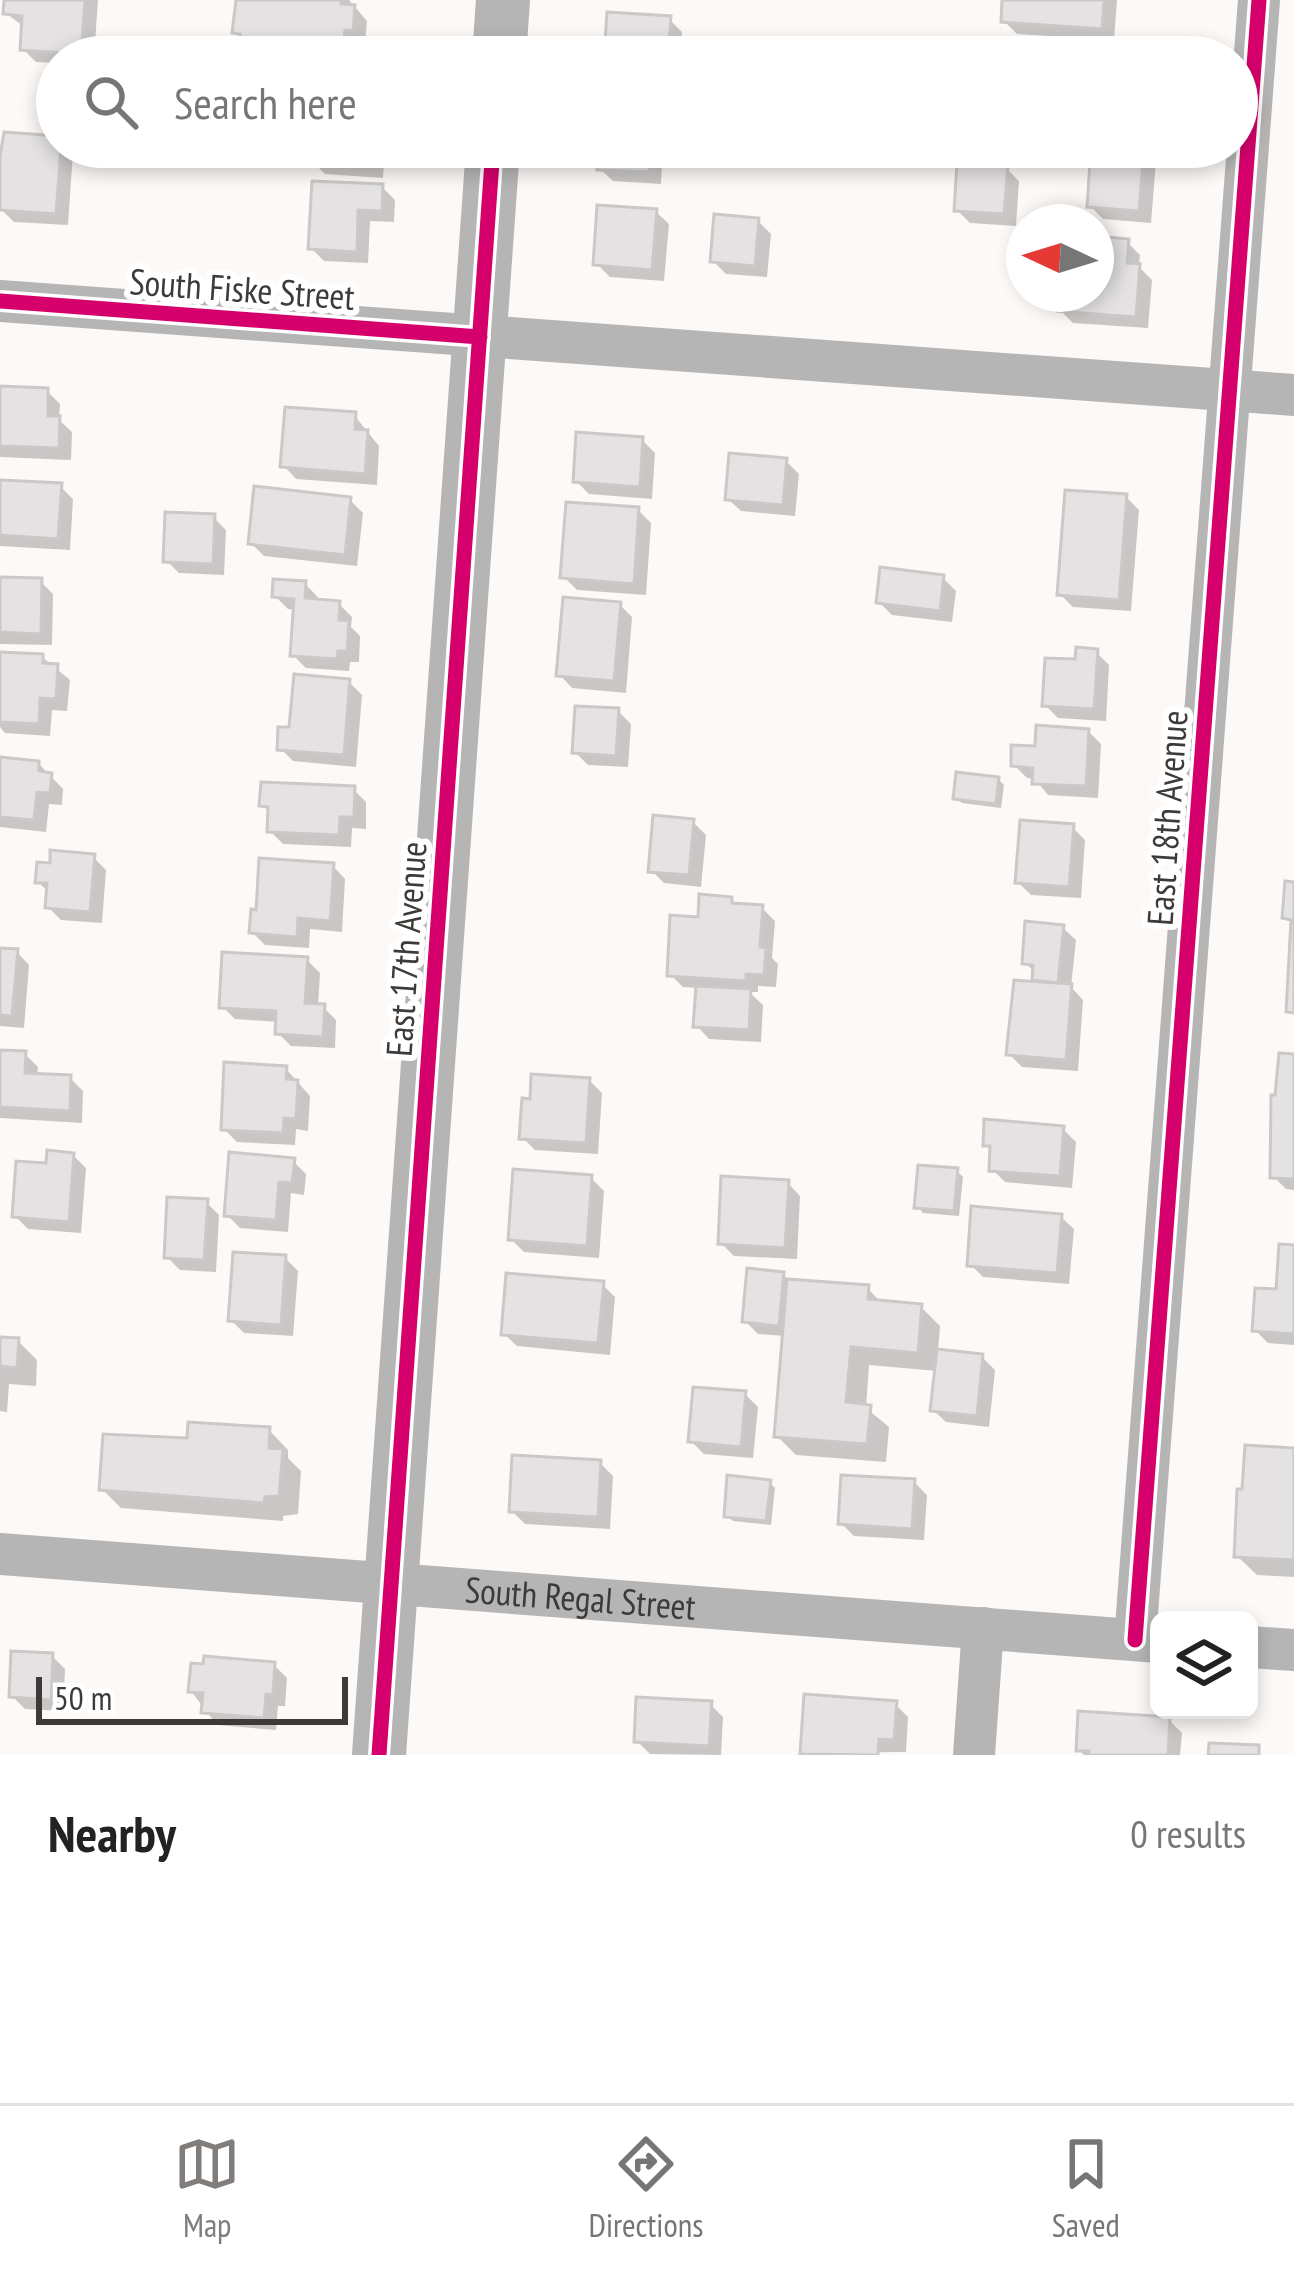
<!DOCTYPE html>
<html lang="en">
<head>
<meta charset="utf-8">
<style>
  body { margin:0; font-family:"PT Sans Narrow",sans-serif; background:#f2f2f2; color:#222 }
  .controls { position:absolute; right:36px; bottom:36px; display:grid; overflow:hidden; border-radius:18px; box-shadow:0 6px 18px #0003 }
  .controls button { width:108px; height:108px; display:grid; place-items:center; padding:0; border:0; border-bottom:3px solid #e0e0e0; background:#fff; color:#222; font:60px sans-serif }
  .compass { position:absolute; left:1006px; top:204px; width:108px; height:108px; border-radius:50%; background:#fff; box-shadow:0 6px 18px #0003; rotate:274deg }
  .scale { position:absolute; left:36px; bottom:30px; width:312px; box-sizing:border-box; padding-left:12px; border:6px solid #3d3a38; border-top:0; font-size:33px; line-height:42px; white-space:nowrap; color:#3d3a38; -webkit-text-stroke:9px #fff; paint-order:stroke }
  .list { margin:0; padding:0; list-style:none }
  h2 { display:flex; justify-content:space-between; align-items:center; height:156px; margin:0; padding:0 48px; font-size:51px }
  h2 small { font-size:39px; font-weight:400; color:#767676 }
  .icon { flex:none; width:66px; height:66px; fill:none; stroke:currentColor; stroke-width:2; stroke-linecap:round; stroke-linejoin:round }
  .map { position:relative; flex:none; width:1294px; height:1755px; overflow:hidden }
  .search { position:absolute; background:#fff; box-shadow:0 6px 18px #0003; left:36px; right:36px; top:36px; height:132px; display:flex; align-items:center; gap:30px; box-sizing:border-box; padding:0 42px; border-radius:66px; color:#767676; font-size:45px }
  .sheet { height:348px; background:#fff }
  nav { display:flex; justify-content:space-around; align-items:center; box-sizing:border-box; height:168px; border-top:3px solid #e0e0e0; background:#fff; font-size:33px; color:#767676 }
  nav a { display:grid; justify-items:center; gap:6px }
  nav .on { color:#807d7b }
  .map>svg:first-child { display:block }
  .shadow { fill:#0003 }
  .building { fill:#e5e2e3; stroke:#cbc9c8; stroke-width:3 }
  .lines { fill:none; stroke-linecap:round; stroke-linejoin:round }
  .minor { stroke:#b6b5b5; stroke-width:42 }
  .tertiary { stroke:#b6b5b5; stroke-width:54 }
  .cycleway-casing { stroke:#fff; stroke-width:22 }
  .cycleway { stroke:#d6006c; stroke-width:15 }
  .labels { text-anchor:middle; stroke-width:12; stroke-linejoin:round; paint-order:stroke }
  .street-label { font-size:36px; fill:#3d3a38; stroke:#fff }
</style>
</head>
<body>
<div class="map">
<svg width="1294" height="1755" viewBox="0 0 1294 1755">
  <rect width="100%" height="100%" fill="#fcf9f7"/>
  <!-- shadow -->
  <path class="shadow" d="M7,0h91l-4,57h-37v6l-21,-1 -13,-13 1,-22 -18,-14z
    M239,0h110l18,21 -2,21 -8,-1 -2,16 -99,-6 -20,-19z
    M1005,0h112l-3,40 -97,-6 -13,-13z
    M669,19l13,13 -2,25h-73z
    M57,139v8h11l5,5 -5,73 -54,-3 -13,-13 -1,-50z
    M313,147h72l-2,31 -58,-4 -13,-13z
    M601,147h62l-2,37 -48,-3 -13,-12z
    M1094,147l49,2 13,12 -5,62 -48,-4 -13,-13z
    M1006,168l13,13 -3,45 -46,-3 -13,-13z
    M382,187l13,13 -1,22 -24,-1 -2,42 -44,-2 -13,-13z
    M656,212l13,12 -5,57 -54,-4 -13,-13z
    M758,221l13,13 -4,43 -41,-3 -13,-13z
    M1096,239l31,3 13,13 -1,12 13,13 -4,48 -75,-5 -13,-13 1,-16h35z
    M0,389l47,2 13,13 -1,16 13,12 -1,28 -71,-3z
    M354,415l25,31 -2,39 -81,-6 -12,-13z
    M642,440l13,13 -3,46 -63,-5 -13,-13z
    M786,461l13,13 -4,42 -54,-5 -13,-12z
    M0,483l60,3 13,13 -3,51 -70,-4z
    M1126,497l13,13 -8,101 -58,-4 -13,-13z
    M350,500l13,13 -6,53 -93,-10 -13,-13z
    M638,510l13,13 -5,72 -69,-5 -13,-13z
    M213,517l13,13 -2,45 -45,-2 -13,-13z
    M943,578l13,13 -4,31 -60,-7 -13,-13z
    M0,580l40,1 13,13 -1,51 -52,-1z
    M304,583l13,13v6l22,2 13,13 -1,10 9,9 -1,26h-9l-1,9 -43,-3 -13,-13 3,-45 -8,-1 -13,-13z
    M619,604l13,13 -6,76 -54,-5 -12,-13z
    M1096,652l13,13 -3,56 -48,-3 -13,-13 33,-43z
    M0,655l42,2 28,23 -3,31 -15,-1 -2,26 -45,-3 -5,-6z
    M349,682l13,13 -6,72 -63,-6 -13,-13z
    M618,711l13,13 -3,43 -40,-2 -13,-13z
    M1088,731l13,13 -3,54 -50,-3 -13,-16 -8,-1 -13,-13 24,-16z
    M0,760l38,3 25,26 -1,16 -13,-1 -3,28 -46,-5z
    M998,779l6,6 -3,23 -39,-5 -6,-5z
    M353,789l13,13v27l-14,-1 -1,19 -68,-3 -13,-13 1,-17 -8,-9z
    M693,822l13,13 -5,52 -37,-4 -13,-13z
    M1072,827l13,13 -4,58 -50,-3 -13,-13z
    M93,857l13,13 -4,53 -41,-3 -13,-13 2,-14 -12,-11z
    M333,866l12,13 -3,53 -32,-3 -1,19 -44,-3 -13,-13z
    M731,900l7,6 24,2 13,13 -3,37 6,6 -2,23 -18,-1v6h-9l14,13 -2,37 -52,-3 -12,-13 2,-38 -16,-1 -13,-13 30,-54z
    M1063,928l13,12 -5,47 12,13 -5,71 -56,-4 -13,-13 25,-69 1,-13 -10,-9z
    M0,951l17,1 12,13 -5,63 -24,-2z
    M307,960l13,13 -2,34h5l13,13 -1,28 -44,-2 -13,-13 1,-11 -44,-3 -13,-13z
    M0,1053l25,1 13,13 -1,10 33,1 13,13 -1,32 -82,-5z
    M1294,1057v133l-8,-1 -13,-13z
    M286,1069l24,27 -2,35 -12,-2 -1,16 -58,-3 -13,-13z
    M589,1080l13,13 -4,61 -63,-4 -13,-13z
    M1063,1129l13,13 -4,46 -67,-6 -13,-13v-18l-6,-6z
    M73,1155l13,13 -5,65 -53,-4 -13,-13z
    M293,1161l13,13 -2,21 -13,-2 -3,39 -48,-4 -13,-13z
    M957,1171l6,6 -4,39 -36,-3 -5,-6z
    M591,1178l13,13 -5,67 -75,-6 -13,-13z
    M788,1183l12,13 -3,63 -63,-3 -13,-13z
    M206,1202l13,13 -3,57 -36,-2 -13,-13z
    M1061,1217l13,12 -5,55 -86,-7 -13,-13z
    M1294,1248v97l-26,-2 -13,-13 24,-38z
    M285,1258l13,13 -5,65 -49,-3 -13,-13z
    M783,1275l8,7 76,6 15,15 38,3 20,20 -2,26 44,5 13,13 -6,57 -43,-5 -13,-12 4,-39 -68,-6 -3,43 23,19 -3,35 -90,-7 -19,-19 8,-100 -27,-2 -13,-13z
    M602,1284l13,13 -5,58 -93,-9 -13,-12z
    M0,1340l18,1 19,19 -1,26 -27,-2 -2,28 -7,-1z
    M745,1394l13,13 -5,51 -49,-4 -13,-13z
    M269,1430l19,20v8l13,13 -3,43 -15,2v5l-162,-13 -19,-19 88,-48z
    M1294,1451v126l-37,-2 -20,-19z
    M600,1463l13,13 -3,53 -85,-5 -13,-13z
    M769,1482l6,6 -4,37 -38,-4 -6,-6z
    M914,1482l13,13 -3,45 -70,-4 -13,-13z
    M52,1656l13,13 -2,42 -38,-2 -13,-13z
    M274,1665l13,13 -2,28h-7l-2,24 -59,-5 -26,-34z
    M710,1704l13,13 -2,38 -71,-1 -13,-13z
    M895,1704l13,13 -2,35 -103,1z
    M1169,1720l13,13 -2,22h-96l-5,-5z"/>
  <!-- building -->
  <path class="building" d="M4,0h81l-4,54 -61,-4 2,-34 -19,-2z
    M236,0h106l-1,4 14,1 -2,26 -8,-1 -2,20 -103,-11v-5l-8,-1z
    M1002,0h102l-2,29 -101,-7z
    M607,12l64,4 -3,41h-64z
    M4,132l53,4v11h4l-5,67 -56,-4v-54z
    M310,147h63l-1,19 -63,-4z
    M598,147h52l-1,25 -52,-2z
    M1091,147h53l-5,64 -52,-4z
    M957,163l51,2 -4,49 -50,-3z
    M312,181l71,3 -1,27 -24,-1 -1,42 -49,-3z
    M597,205l60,4 -5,61 -59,-5z
    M714,214l45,4 -4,48 -45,-4z
    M1096,236l33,3 -2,24 13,1 -4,53 -79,-6 1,-17h38z
    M0,386l48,2v28h12l-1,32 -59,-2z
    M285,407l71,5 -1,17 13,1 -3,44 -85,-7z
    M576,432l67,5 -3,50 -67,-5z
    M729,453l58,5 -4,47 -58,-5z
    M0,480l62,3 -4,56 -58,-4z
    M254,486l97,11 -6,58 -97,-11z
    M1065,490l62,4 -8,106 -62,-5z
    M566,502l73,5 -5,77 -74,-6z
    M165,512l50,2 -2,50 -50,-2z
    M880,567l64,8 -4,36 -64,-8z
    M0,577l42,1 -1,56 -41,-2z
    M273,579l33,2 -1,17 35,3 -1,19 10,1 -2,30h-9l-1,8 -47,-3 4,-57 -22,-2z
    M563,597l58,5 -7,79 -58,-5z
    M1076,647l22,2 -4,60 -52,-3 3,-48 30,1z
    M0,652l43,2v9l15,1 -2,35 -16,-1 -1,26 -39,-2z
    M294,674l56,5 -6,76 -67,-5 1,-23h11z
    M575,706l44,2 -3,48 -44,-3z
    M1036,725l53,4 -3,57 -54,-2 1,-16 -22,-2v-21l24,1z
    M0,757l39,4v10l13,2 -2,20 -13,-1 -3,28 -34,-3z
    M956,772l43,5 -3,27 -43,-5z
    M261,782l94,4 -1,31h-14l-1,18 -72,-3 1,-25 -9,-1z
    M653,815l41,4 -5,56 -41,-3z
    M1020,820l54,4 -5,63 -54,-4z
    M50,850l45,4 -5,58 -45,-4 2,-25h-12l2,-21 13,1z
    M259,858l75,5 -4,58 -32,-3 -1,19 -48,-4 2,-24 5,1z
    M1285,881l9,1v131l-8,-1 5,-92 -9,-2z
    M699,894l33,3v6l31,2 -3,42 6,1 -2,27 -18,-1v7l-79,-5 3,-61 28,2z
    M1025,921l39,4 -6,58 -26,-3 1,-15 -11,-1z
    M0,948l18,1 -6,67 -12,-1z
    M222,952l86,5 -3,46 20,1 -2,33 -48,-3 1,-23 -57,-3z
    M1014,980l58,4 -6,76 -60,-5z
    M696,986l55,3 -2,41 -56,-3z
    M0,1050l26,1 -1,22 46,2 -1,36 -70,-4z
    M1279,1053l15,1v125l-24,-1 1,-83h4z
    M224,1062l63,4 -1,13 12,1 -2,39 -12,-1 -1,15 -62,-3z
    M531,1074l59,4 -4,65 -67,-4 3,-41 8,1z
    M984,1119l80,7 -4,50 -71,-5 1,-25h-7z
    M47,1150l27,3 -5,69 -57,-5 4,-56 30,2z
    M229,1152l66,6 -3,25 -13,-1 -3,38 -52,-4z
    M918,1165l40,3 -4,43 -40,-3z
    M513,1169l79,6 -5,71 -79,-6z
    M721,1176l68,4 -4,68 -67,-4z
    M167,1197l41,2 -4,61 -40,-2z
    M971,1206l91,8 -5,59 -90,-7z
    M1279,1244l15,1v89l-42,-3 3,-43 21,1z
    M233,1252l53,3 -5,70 -53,-4z
    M747,1268l37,4 -5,54 -37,-4z
    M506,1273l98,8 -6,62 -97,-8z
    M787,1279l82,6 -1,14 54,5 -4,49 -67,-6 -5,55 25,3 -4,39 -93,-7z
    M0,1337l19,1 -2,30 -17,-2z
    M937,1349l46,5 -6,62 -47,-5z
    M693,1387l53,4 -5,56 -53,-5z
    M188,1422l82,5 -1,21 14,1 -4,47 -14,1 -1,6 -165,-13 4,-56 84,4z
    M1245,1445l49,3v112l-60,-3 3,-68h5z
    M512,1455l89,5 -3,57 -89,-5z
    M727,1475l44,5 -5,41 -42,-4z
    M841,1475l74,4 -3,50 -74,-5z
    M11,1651l42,2 -2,47 -42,-3z
    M204,1656l71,6 -2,33 -7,-1 -2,24 -63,-5 2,-20 -15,-1 3,-29 12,1z
    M804,1694l93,7 -3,39 -15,-1 -1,16 -78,-1z
    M636,1697l76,4 -3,45 -75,-4z
    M1078,1711l92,6 -2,38h-79v-4h-13z
    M1209,1743l50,2v10h-51z"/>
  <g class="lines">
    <!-- minor -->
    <g class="minor">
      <path d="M0,301l1294,94"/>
      <path id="s1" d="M0,1554l1159,88"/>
      <path d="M1135,1640l124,-1640"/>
      <path d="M1249,1647l45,3"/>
      <path d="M974,1755l9,-127"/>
    </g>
    <!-- tertiary -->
    <path class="tertiary" d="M499,57l4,-57
      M379,1755l114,-1608"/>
    <!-- cycleway casing -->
    <g class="cycleway-casing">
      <path id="cycleway" d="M0,301l480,36
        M1135,1640l124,-1640
        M379,1755l114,-1608"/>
    </g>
    <!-- cycleway -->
    <use href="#cycleway" class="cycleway"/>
  </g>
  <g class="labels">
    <!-- street labels -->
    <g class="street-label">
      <text transform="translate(242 289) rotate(4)" y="13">South Fiske Street</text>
      <text transform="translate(1167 818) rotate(-86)" y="13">East 18th Avenue</text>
      <text transform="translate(406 949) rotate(-86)" y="13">East 17th Avenue</text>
      <text dy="13" stroke="none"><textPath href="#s1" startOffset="582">South Regal Street</textPath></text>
    </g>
  </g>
</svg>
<div class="controls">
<button><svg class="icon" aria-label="layers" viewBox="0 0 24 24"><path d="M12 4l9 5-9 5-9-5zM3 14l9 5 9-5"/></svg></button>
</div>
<svg class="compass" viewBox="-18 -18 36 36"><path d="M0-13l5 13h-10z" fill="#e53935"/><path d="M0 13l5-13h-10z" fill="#767676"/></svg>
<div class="scale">50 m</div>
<div class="search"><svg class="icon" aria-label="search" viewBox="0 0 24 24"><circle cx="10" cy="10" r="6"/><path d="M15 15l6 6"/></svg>Search here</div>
</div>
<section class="sheet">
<h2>Nearby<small>0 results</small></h2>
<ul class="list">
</ul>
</section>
<nav>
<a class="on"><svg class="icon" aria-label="map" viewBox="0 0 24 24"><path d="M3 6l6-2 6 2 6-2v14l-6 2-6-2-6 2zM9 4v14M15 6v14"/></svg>Map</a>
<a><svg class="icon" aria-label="directions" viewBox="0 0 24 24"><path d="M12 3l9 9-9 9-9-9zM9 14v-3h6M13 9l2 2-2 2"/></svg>Directions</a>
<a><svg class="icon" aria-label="saved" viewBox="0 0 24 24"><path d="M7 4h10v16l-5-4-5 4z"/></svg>Saved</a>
</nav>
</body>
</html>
